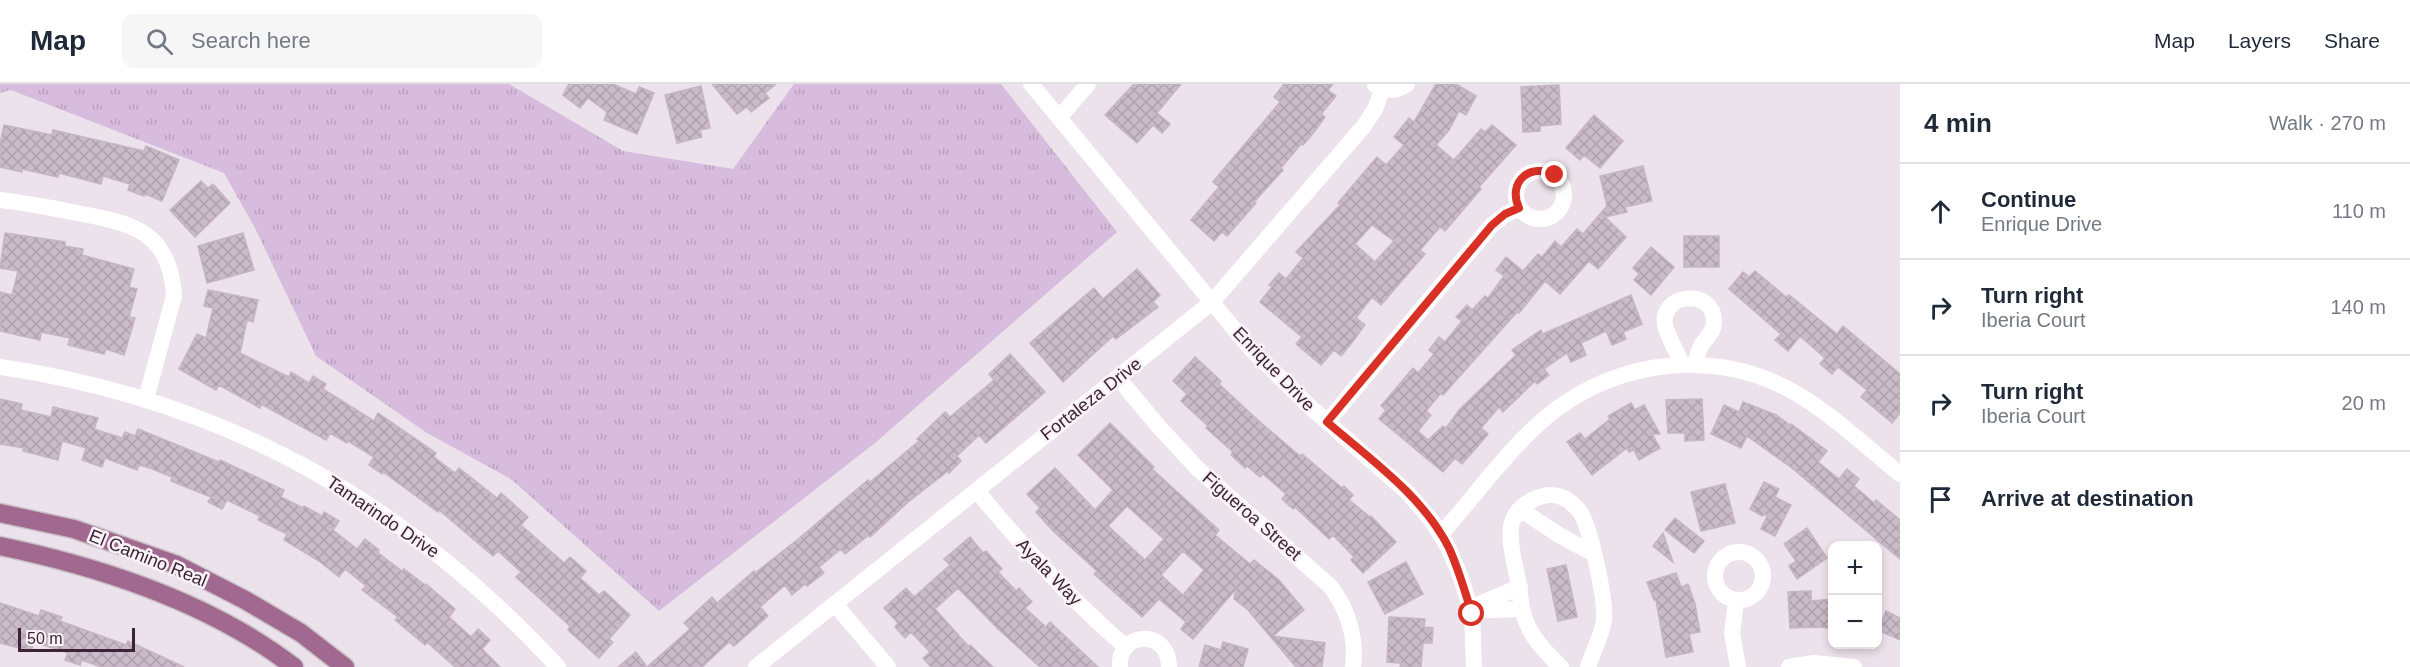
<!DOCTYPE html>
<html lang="en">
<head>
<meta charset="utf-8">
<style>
  body { margin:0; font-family:Arial,sans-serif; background:#f6f6f7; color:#1f2937 }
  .controls { position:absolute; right:18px; bottom:18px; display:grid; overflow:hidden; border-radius:12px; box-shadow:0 3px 9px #0003 }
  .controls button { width:54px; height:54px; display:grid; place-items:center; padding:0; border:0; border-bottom:2px solid #e0e1e3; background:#fff; color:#1f2937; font:30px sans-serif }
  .scale { position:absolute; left:18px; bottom:15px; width:117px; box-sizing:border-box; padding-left:6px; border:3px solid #3d2335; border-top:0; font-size:16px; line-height:21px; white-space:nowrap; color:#3d2335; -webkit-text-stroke:4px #f9f3f8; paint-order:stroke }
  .stop { position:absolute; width:18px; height:18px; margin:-14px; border:4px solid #d93025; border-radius:50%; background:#fff }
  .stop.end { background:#d93025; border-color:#fff; box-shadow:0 2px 6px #0008 }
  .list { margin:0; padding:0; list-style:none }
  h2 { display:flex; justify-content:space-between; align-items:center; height:78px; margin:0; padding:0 24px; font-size:26px }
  h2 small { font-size:20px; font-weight:400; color:#747a83 }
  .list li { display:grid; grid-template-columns:39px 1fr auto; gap:18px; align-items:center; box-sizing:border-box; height:96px; padding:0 24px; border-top:2px solid #e0e1e3 }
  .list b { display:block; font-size:22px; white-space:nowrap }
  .list p { margin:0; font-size:20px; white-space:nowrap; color:#747a83 }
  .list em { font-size:20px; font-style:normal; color:#747a83 }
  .icon { flex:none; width:33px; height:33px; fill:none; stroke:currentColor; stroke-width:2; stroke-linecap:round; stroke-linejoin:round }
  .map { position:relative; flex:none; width:1900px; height:583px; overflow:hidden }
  header { display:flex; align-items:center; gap:36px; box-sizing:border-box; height:84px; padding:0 30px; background:#fff; border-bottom:2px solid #e0e1e3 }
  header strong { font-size:28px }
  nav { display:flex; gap:33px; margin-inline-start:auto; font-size:21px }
  .search { width:420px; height:54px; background:#f6f6f7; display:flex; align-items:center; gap:15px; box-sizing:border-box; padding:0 21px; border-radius:12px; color:#747a83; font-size:22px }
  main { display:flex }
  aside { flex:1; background:#fff }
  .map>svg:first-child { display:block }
  .grass { fill:url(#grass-tufts) }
  .building { fill:url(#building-cross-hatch); stroke:#c6b5c3; stroke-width:1.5; fill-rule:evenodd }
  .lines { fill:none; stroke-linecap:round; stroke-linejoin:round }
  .major-casing { stroke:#c9c1c6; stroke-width:21 }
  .minor { stroke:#fff; stroke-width:16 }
  .major { stroke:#a16890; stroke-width:18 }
  .route { stroke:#d93025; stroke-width:8 }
  .labels { text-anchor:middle; stroke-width:5; stroke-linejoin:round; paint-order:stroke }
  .street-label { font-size:18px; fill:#3d2335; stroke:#f9f3f8 }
</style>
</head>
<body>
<header>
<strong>Map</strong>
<div class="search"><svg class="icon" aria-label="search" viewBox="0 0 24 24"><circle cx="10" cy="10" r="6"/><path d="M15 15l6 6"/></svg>Search here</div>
<nav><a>Map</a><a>Layers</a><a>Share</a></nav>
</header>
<main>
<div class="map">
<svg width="1900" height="583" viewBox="0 0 1900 583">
  <defs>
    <pattern id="grass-tufts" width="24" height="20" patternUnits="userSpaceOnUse" patternTransform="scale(1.5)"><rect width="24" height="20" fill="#d7bcdd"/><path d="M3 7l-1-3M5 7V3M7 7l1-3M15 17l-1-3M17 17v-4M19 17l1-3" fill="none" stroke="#b9a1be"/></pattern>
    <pattern id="building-cross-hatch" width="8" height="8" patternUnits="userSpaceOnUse" patternTransform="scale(1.5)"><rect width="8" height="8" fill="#cabbc8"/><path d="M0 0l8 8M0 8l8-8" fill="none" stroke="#aea0ac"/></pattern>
  </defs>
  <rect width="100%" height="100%" fill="#ece2eb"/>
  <!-- grass -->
  <path class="grass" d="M0,0h509l114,67 110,18 61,-85h207l116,148 -242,211 -216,168 -148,-132 -84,-46 -111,-77 -61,-128 -31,-55 -213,-83 -11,3z"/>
  <!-- building -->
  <path class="building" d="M569,0h44l23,10 3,-7 15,6 -17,41 -33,-14 3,-8 -19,-14 -8,10 -17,-13z
    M712,0h64l-11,9 4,5 -18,14 -4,-5 -10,7z
    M1134,0h47l-24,29 13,11 -8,9 -9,-8 -16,18 -32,-28z
    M1284,0h49l-5,6 8,6 -15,18 4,3 -10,14 -12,14 -2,-1 -20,24 2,2 -29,32 2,1 -29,33 -5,-4 -8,9 -23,-21 28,-33 -6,-5 67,-80 -6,-5z
    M1436,0h20l20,12 -10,19 -7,-4 -10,19 -13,15 18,15 27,-31 4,3 7,-7 24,20 -37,42 2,2 -36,42 -5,-4 -20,23 5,4 -44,51 -9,-8 -16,21 9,7 -15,20 -9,11 -7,-6 -13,15 -25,-21 6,-7 -42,-35 12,-15 -3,-2 10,-12 7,6 17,-21 -7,-6 44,-47 -2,-2 39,-46 9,8 18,-20 -10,-8 15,-19 5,4zM1372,141l22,16 -19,21 -20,-18z
    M1559,1l2,39 -21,2v5l-17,1 -2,-45z
    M701,2l9,42 -10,2 2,7 -25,6 -12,-48z
    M1594,31l29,26 -23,27 -16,-13 -4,5 -14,-12z
    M4,41l48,10 1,-5 91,21 2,-5 33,14 -17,41 -17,-7 -1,2 -16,-6 2,-6 -27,-8 -2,8 -42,-11 -1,4 -36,-8v3l-22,-5v-23z
    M1643,82l9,35 -27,6 2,5 -22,5 21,20 -28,32 -9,-8 -29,33 -15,-13 -26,32 -2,-1 -74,83 -2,-2 -15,18 5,4 -13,16 10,9 15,-14 3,2 14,-19 56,-54 -4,-5 29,-20 2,4 88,-39 11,29 -19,8 3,7 -14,6 -6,-14 -25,12 5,12 -15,7 -4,-9 -23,16 5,6 -12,9 -2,-3 -32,31 -4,-5 -18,21 7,6 -10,12 -16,18 -7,-6 -12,14 -64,-53 7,-9 -5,-4 32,-38 5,5 16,-19 -5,-4 10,-13 6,5 17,-21 -6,-4 11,-12 5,5 13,-14 3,2 16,-22 -8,-6 10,-13 17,14 15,-17 4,3 13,-16 6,6 16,-18 6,5 24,-28 -7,-30z
    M201,97l7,7 5,-4 17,19 -35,34 -25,-27z
    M5,149l60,9v4l18,3 -1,6 52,14 -5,18 8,2 -8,28 6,1 -11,37 -18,-6 -2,5 -36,-9 2,-7 -29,-6 -1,8 -40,-9v-39l12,3 6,-24 -18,-3z
    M243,149l11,37 -47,13 -9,-37z
    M1684,152h35v31h-35z
    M1651,163l23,20 -23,28 -17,-15 5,-6 -6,-6z
    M1137,185l23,26 -7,7 5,5 -42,32 -3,-3 -50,46 -33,-39 64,-55 9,11z
    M1755,187l31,26 3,-2 48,39 6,-8 57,48v39l-8,10 -31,-26 6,-7 -29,-23 -6,7 -12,-10 5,-6 -25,-22 -12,15 -13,-11 6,-6 -52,-45 14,-17 6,5z
    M208,206l50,10 -5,22 -6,-2 -7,33 49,24 2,-5 18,11 4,-7 13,8 -3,5 51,32 4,-8 58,40 -2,4 21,16 4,-5 38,30 4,-5 27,24 -7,8 43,38 6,-6 16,14 -6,7 19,17 5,-4 26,24 -21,24 4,3 -14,16 -31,-28 2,-4 -54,-49 5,-5 -23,-21 -5,5 -54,-46 -1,2 -55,-40 -1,2 -13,-9 5,-8 -26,-16 -1,2 -17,-10 -4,7 -65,-36 -1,4 -41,-23 -3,5 -37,-21 18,-35 9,4 7,-30 -9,-2z
    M1010,270l35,38 -59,51 -7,-8 -22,21 4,5 -12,12 -1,-2 -41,32 -37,34 -1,-2 -24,19 -4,-5 -22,18 5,6 -17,13 -2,-2 -13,11 -7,-10 -25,22 8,9 -34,30 -5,-4 -27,25h-84l18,-15 11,15 43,-38 -6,-6 28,-26 5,6 37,-32 1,2 42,-33 71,-60 2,2 49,-41 -2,-2 28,-27 5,5 44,-37 -5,-6z
    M1195,273l26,24 -2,3 41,38 40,34 2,-2 40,34 2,-2 9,9 -4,5 21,17 1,-1 25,26 -33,31 -12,-13 3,-3 -21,-22 -4,4 -34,-32 -2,2 -11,-10 4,-5 -23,-20 -3,3 -13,-11 -2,2 -14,-13 2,-3 -27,-24 2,-2 -27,-25 6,-7 -14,-13z
    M0,315l22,5 -1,6 30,7 2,-10 45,11 -4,11 28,9 3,-6 10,4 3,-7 81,33 1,-2 64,30 -3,7 22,11 1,-2 18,10 2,-4 15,9 -6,9 24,19 8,-10 14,11 -2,2 25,19 2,-2 21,16 1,-1 29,25 -6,8 22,20 7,-8 12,11 -8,9 18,18h-45l-28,-25 -2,3 -30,-25 3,-3 -36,-27 4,-4 -21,-17 -6,8 -20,-16 -35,-21 3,-6 -29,-14 2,-4 -33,-16 -5,9 -14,-7 3,-5 -40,-16 1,-4 -22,-9 -11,-3 -2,5 -32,-12 -3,9 -20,-7 4,-12 -24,-7 -4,19 -35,-9 1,-3 -24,-4z
    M1702,315l2,41 -19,1v-8h-17l-2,-33z
    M1743,318l33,13 14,10 1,-1 36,27 -9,11 21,17 8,-10 12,10 -5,7 20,17 2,-3 24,20v39l-108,-91 -45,-32 -6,12 -30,-14 13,-29 15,7z
    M1631,319l4,7 9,-5 16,29h-8l8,14 -21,12 -5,-10 -5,2 -2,-4 -35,27 -25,-33 13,-9 5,6 25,-20 -2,-3z
    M1110,339l44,44 -2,2 67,61 -4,5 35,29 4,-4 25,20 25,30 -31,26 52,7 -3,24h-26l-48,-57 -14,-11 2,-10 -43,50 -12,-10 5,-7 -27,-23 -17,18 -48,-43 3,-3 -44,-40 -17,-19 4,-4 -13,-14 28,-26 40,42 18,-20 -35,-35zM1127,422l37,33 -19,21 -37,-34zM1183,467l21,19 -21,25 -22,-20z
    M1764,398l15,7 -4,8 16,8 -16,31 -14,-7 7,-15 -6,2 -12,-7z
    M1725,400l10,39 -34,8 -10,-39z
    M1675,434l29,23 -10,12 -29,-23z
    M1807,444l20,30 -30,21 -8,-13 7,-5 -12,-17z
    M1663,449l10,29 -20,-16z
    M970,453l13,16 3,-2 16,18 -4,3 18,19 3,-3 13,14 -7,6 21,19 4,-5 48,45h-58l-42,-38 -40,-41 -23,21 34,38 1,-2 23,22h-62l-8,-9 7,-6 -19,-20 -6,6 -10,-11 3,-4 -14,-15 22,-20 8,9 36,-32 -6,-6z
    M1406,478l17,32 -38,20 -17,-32z
    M1566,481l11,52 -19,4 -11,-52z
    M1676,489l5,14 7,-3 7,20 5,28 -11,2 4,18 -27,5 -10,-57h-2l-7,-18z
    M1811,507v10l22,-2v30l-12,-2 -31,1 -2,-36z
    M0,519l39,13 2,-6 21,7 -2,4 66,24 2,-4 56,26h-83l-19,-7 -2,5 -15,-5 3,-7 -34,-11 -3,9 -31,-8z
    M1886,527l14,7v22l-22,-10z
    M1389,533l36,2 -1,8 9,1 -1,15h-9l-2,24h-21l1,-4 -14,-1z
    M1223,558l25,7 -5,18h-44l6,-22 16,5z"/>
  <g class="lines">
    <!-- major casing -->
    <g class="major-casing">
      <path id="major" d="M0,429l74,16 103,36 68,35 56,33 44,34
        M0,462c101,21 211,57 294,121"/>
    </g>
    <!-- minor -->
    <path class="minor" d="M1031,0l219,264 58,57 99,87 25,29 16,26 13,31 11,36 2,53
      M1375,1c11,7 21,7 32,-1
      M1059,34l29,-34
      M1516 111a24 24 0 1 1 48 0a24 24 0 1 1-48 0Z
      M0,116c26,3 52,8 77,13 55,10 93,18 97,83l-28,103
      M1682,280c-4,-10 -15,-29 -17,-39 -5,-33 50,-37 49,-3 0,11 -8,15 -13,24 -3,5 -4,12 -6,18
      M0,283c224,33 405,134 558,300
      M1118,294l41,49 39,42 133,118c17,23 26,52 22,80
      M1327,338l165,-197 13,-10 14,-7
      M977,407c46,56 94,109 149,156
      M1521,426l38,25 35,19
      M1440,451c32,-35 59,-74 93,-106 69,-67 174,-85 259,-38 39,22 73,55 108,83
      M1715 492a24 24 0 1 1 48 0a24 24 0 1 1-48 0Z
      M1520,503l-50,21 19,2 33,-1
      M1736,517l-4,32 6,34
      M835,520l53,63
      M756,583l456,-365 152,-176 11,-17 7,-19
      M1120,583c-3,-36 49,-39 49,0
      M1561,583c-18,-17 -34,-34 -39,-59 -2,-9 -2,-19 -4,-28 -3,-15 -11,-43 -6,-58 6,-19 34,-33 52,-24 5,2 14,11 17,15 10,18 25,87 23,107 -3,18 -11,31 -16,47
      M1789,583l25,-4 40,4"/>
    <!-- major -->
    <use href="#major" class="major"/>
  </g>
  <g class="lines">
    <!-- route -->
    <path class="route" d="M1472,530c-7,-22 -13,-44 -23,-66 -26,-52 -79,-89 -122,-126l165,-197 13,-11 14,-6c-12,-26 11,-46 36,-33"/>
  </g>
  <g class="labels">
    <!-- street labels -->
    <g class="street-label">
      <text transform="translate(1274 285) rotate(46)" y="6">Enrique Drive</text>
      <text transform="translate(1091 315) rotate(-38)" y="6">Fortaleza Drive</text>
      <text transform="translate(1252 432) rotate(41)" y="6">Figueroa Street</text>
      <text transform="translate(383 433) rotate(34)" y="6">Tamarindo Drive</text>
      <text transform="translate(148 474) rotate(22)" y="6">El Camino Real</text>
      <text transform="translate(1049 488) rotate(46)" y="6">Ayala Way</text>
    </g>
  </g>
</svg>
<div class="controls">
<button>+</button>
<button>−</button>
</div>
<div class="scale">50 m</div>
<div class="stop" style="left:1472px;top:530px"></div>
<div class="stop end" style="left:1555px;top:91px"></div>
</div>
<aside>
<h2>4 min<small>Walk · 270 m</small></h2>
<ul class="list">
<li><svg class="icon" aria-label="ahead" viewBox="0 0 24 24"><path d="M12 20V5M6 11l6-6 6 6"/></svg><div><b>Continue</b><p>Enrique Drive</p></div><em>110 m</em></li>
<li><svg class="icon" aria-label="right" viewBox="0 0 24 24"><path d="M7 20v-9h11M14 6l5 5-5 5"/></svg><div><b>Turn right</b><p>Iberia Court</p></div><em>140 m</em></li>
<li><svg class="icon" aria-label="right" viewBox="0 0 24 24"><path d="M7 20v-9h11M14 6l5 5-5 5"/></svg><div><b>Turn right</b><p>Iberia Court</p></div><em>20 m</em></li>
<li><svg class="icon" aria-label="arrive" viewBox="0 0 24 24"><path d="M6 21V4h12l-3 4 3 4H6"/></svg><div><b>Arrive at destination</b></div></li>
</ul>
</aside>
</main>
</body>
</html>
